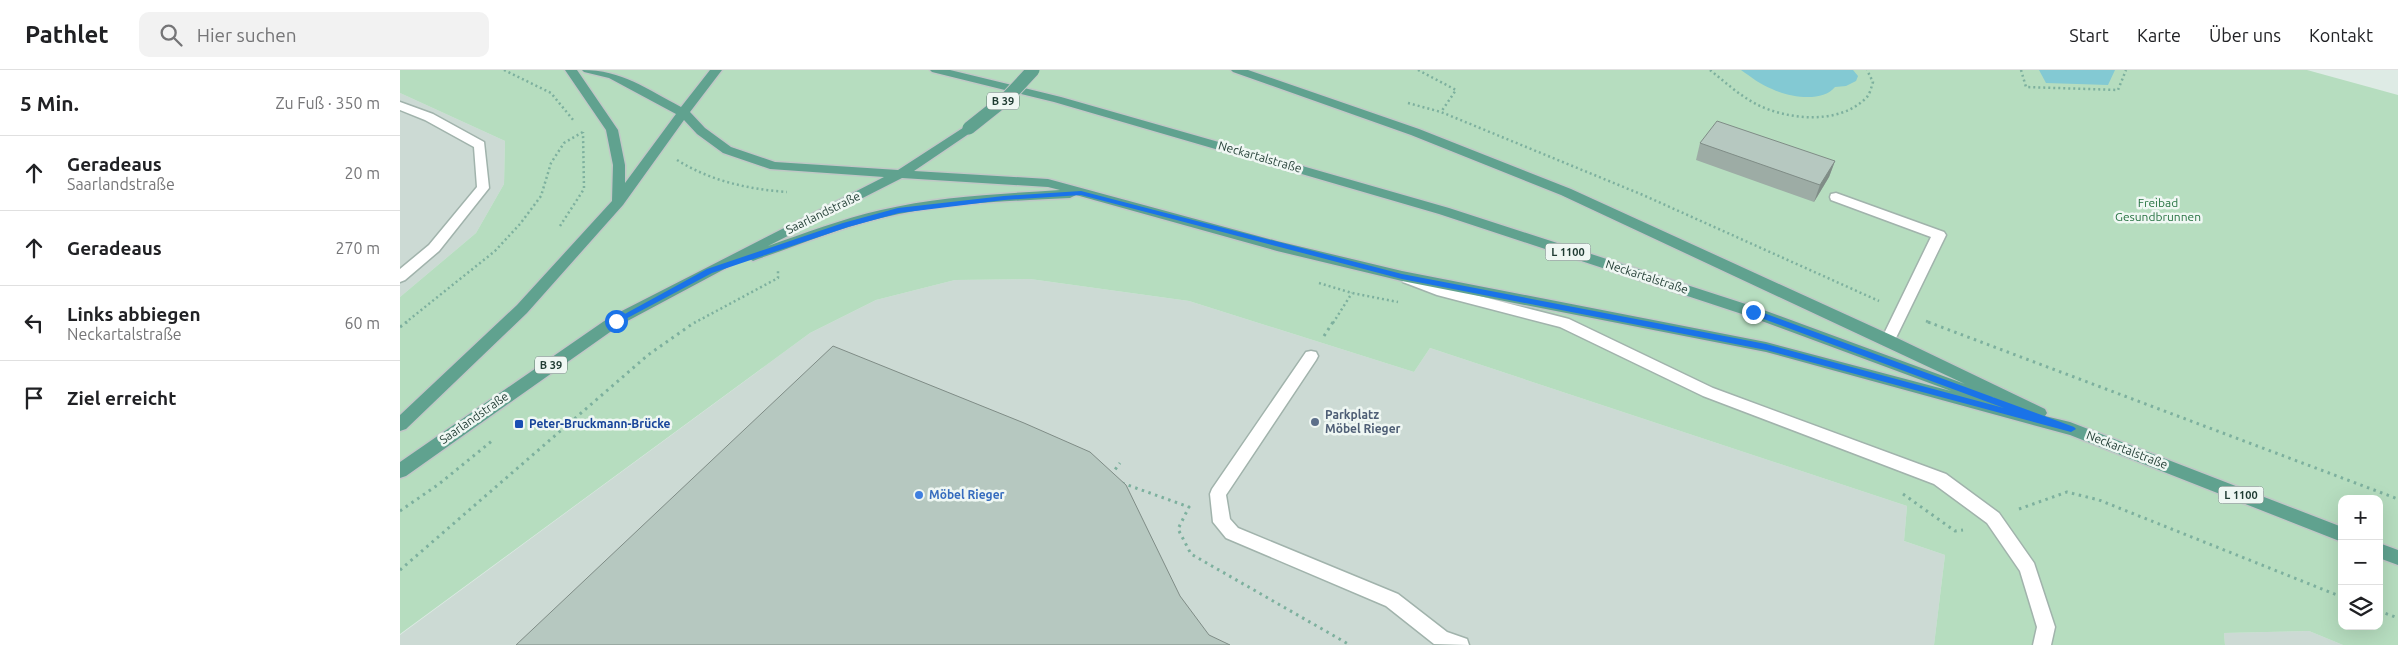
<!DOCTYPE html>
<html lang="de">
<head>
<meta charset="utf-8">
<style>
  body { margin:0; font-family:Ubuntu,sans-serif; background:#f2f2f2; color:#202124 }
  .controls { position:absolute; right:15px; bottom:15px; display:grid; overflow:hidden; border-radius:10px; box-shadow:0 5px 20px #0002 }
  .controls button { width:45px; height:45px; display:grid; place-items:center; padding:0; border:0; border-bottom:1px solid #e0e0e0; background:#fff; color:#202124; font:25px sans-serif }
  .stop { position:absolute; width:15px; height:15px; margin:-11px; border:4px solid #1a73e8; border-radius:50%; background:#fff }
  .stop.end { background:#1a73e8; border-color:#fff; box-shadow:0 1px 5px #0008 }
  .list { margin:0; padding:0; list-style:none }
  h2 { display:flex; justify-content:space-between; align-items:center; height:65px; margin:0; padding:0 20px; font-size:21px }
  h2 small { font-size:16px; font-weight:400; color:#757577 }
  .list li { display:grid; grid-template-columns:32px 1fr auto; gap:15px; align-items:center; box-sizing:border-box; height:75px; padding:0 20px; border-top:1px solid #e0e0e0 }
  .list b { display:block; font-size:19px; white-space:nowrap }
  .list p { margin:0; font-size:16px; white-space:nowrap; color:#757577 }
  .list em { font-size:16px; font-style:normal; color:#757577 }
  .icon { flex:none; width:28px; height:28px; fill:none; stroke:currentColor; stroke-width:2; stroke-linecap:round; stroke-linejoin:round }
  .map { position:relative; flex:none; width:1998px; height:575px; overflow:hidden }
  header { display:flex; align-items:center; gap:30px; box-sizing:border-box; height:70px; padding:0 25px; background:#fff; border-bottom:1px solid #e0e0e0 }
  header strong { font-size:24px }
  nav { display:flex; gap:28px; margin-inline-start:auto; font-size:18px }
  .search { width:350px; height:45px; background:#f2f2f2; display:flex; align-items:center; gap:12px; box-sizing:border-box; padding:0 18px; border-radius:10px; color:#757577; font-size:19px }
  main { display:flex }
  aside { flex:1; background:#fff }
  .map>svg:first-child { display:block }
  .built { fill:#ccdad4 }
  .green { fill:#b6ddbf; fill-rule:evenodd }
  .water { fill:#83c9d3 }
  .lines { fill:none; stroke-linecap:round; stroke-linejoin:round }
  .service-casing { stroke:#a1b3ac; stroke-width:3 }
  .minor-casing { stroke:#a1b3ac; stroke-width:3 }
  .primary-casing { stroke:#c0c8c6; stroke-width:3 }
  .path-far1 { stroke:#7db09e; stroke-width:2.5; stroke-dasharray:2 3; stroke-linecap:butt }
  .path { stroke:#7db09e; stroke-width:3; stroke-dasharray:2.5 4.5; stroke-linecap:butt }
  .service { fill:#fff; fill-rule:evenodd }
  .minor { fill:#fff; fill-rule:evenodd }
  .primary { fill:#60a28f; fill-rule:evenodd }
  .primary-bridge-casing { stroke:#c0c8c6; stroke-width:15; stroke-linecap:butt }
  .primary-bridge { stroke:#60a28f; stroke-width:13 }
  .wall { fill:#9daca5 }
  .shaded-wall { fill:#7f8c86 }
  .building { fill:#b6c8c0; stroke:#7f8c86 }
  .route { fill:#1a73e8 }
  .service-dot { fill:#5c6f8a; stroke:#eff7f3; stroke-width:2 }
  .transit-dot { fill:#1a4fb4; stroke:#eff7f3; stroke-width:2 }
  .shop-dot { fill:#3f7fe0; stroke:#eff7f3; stroke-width:2 }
  .labels { text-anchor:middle; stroke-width:5; stroke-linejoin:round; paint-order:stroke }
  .shield { fill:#eff7f3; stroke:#5d736c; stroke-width:1 }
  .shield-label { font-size:11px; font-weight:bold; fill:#1f3b32 }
  .street-label { font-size:12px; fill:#1f3b32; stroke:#eff7f3 }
  .park-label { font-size:12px; fill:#277342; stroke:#eff7f3 }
  .service-label { font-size:12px; font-weight:bold; fill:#4e5e75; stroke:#eff7f3; text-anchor:start }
  .transit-label { font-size:12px; font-weight:bold; fill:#164399; stroke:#eff7f3; text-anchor:start }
  .shop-label { font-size:12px; font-weight:bold; fill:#366cbe; stroke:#eff7f3; text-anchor:start }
</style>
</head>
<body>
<header>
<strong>Pathlet</strong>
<div class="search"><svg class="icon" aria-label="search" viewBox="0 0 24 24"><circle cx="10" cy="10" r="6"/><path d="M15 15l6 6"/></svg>Hier suchen</div>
<nav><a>Start</a><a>Karte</a><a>Über uns</a><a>Kontakt</a></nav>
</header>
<main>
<aside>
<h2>5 Min.<small>Zu Fuß · 350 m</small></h2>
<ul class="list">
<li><svg class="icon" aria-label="ahead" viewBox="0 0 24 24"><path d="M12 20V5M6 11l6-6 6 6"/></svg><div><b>Geradeaus</b><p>Saarlandstraße</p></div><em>20 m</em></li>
<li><svg class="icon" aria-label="ahead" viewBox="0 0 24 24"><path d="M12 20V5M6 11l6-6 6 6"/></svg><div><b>Geradeaus</b></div><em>270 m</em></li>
<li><svg class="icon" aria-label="left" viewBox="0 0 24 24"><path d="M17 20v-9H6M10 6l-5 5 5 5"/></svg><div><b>Links abbiegen</b><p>Neckartalstraße</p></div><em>60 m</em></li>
<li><svg class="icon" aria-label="arrive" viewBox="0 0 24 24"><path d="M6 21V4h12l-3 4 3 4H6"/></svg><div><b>Ziel erreicht</b></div></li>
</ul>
</aside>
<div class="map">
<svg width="1998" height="575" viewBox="0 0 1998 575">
  <rect width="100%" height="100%" fill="#deebe5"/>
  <!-- built -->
  <path class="built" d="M0,23l105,48 -1,43 -28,49 -76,64z
    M630,209l159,22 225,71 16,-24 477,158 -3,35 41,14 -11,90h-1534v-10l410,-302 66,-33 79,-20z
    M1909,561l34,14h-118l-1,-12z"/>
  <!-- green -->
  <path class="green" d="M0,0h1907l91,25v550h-55l-34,-14 -85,2 1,12h-291l11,-90 -41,-14 3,-35 -477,-158 -16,24 -225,-71 -159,-22 -75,1 -79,20 -66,33 -410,301v-337l76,-64 28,-49 1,-43 -105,-48zM1942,429h37v127h-37z"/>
  <!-- water -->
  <path class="water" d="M1341,0h112l5,6 -2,5 -10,5 -11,1c-13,16 -46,10 -63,2 -11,-4 -21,-12 -31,-19z
    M1639,0h76l-7,15 -62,-2z"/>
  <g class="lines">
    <!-- service casing -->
    <g class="service-casing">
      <path id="service" d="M1436,123l108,39 2,3 -53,109h-10l-2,-4 50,-103 -100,-37 -1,-3 1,-3z
        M1008,204l33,12 128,33 144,69 233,86 53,39 35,50 21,64 -4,18h-18l4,-18 -17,-56 -33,-48 -53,-39 -231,-88 -143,-69 -123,-32 -34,-13 -2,-3 2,-3z
        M911,281l5,1 2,4 -2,4 -90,135 4,24 8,9 160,66 49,38 20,7 2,6 -35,-1 -48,-38 -160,-68 -13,-16 -3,-28 2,-5 94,-137z"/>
    </g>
    <!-- minor casing -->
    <g class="minor-casing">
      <path id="minor" d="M0,32l33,12 51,28 5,46 -50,63 -34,29 -5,2v-13l29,-24 48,-58 -3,-40 -49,-27 -25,-10z"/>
    </g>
    <!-- primary casing -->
    <g class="primary-casing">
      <path id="primary" d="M165,0h12l41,60 7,35v18l51,-69 -67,-36 -25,-6 -2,-2c40,0 65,19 99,37l29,-37h12l-32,42 15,16 26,19 44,15 123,8 71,-46 6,4 -2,3 -59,40 134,8 229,62 125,30 364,71 185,49 -203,-75 -309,-102 -385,-112 -122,-30 -2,-2h20l111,27 388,111 309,100 207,76 -404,-189 -150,-60 -178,-63 -2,-2h17l171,59 152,60 322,147 152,73 2,4 -2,3 25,6 272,105v15l-272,-107 -304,-83 -364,-71 -125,-30 -201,-56 -6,3c-63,3 -128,5 -189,20 -42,10 -82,27 -123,41l-5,2 -6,-4 -127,68 -214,151 -6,2v-16l210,-145 274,-140 -114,-8 -47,-16 -26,-19 -13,-14 -61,85 -96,108 -121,116 -6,2v-16l117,-110 95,-104 1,-36 -7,-35zM502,108l146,9 12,3c-60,4 -121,6 -179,20 -39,9 -76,23 -113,36zM1592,327l22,11 -25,-7z
        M1979,473l19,7v15l-19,-7z"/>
    </g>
    <!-- path-far1 -->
    <path class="path-far1" d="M104,0l47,23 23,28
      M1018,0l38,20 -15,22
      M1310,0c15,12 29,25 46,34 31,16 82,21 109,-5 5,-4 6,-11 8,-17l-6,-12
      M1621,0l5,17 92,3 8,-20
      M1008,33l33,9 202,83 236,106
      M277,90c34,21 70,29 110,32
      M160,156l24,-37 -1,-57
      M919,213l33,10 46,9
      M1526,251l5,2
      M5,253l90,-72 25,-27 21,-28 10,-33 13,-20 19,-11
      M294,253l84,-45v-7
      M933,253l19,-30"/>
    <!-- path -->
    <path class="path" d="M1528,252l470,177
      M0,257l7,-5
      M924,266l9,-14
      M711,405l9,-12
      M722,413l67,24 -11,22 13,25 159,91
      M1503,424l52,37 8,-1
      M1619,439l48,-17 32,8 243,97
      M0,441l39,-27 54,-44
      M0,500l248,-215 47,-33
      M1979,541l19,7"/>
    <!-- service -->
    <use href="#service" class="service"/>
    <!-- minor -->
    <use href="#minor" class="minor"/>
    <!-- primary -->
    <use href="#primary" class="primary"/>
    <!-- primary-bridge casing -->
    <g class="primary-bridge-casing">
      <path id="primary-bridge" d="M569,58l39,-31 25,-27"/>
    </g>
    <!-- primary-bridge -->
    <use href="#primary-bridge" class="primary-bridge"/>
  </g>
  <!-- wall -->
  <path class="wall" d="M1300,73l135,18 -6,16 -15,25 -118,-42z"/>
  <!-- shaded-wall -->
  <path class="shaded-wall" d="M1435,91l-6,16 -15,25 6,-17z"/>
  <!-- building -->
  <path class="building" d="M1317,51l118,40 -15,24 -120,-42z
    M433,276l191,77 66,29 36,33 54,111 29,39 21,10h-714z"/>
  <!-- route -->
  <path class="route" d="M681,121l321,83 364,70 238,64 -254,-94v-4l3,-1 321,118 2,2 -5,3 -305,-82 -364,-71 -321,-84 -77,5 -105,13 -51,14 -136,46 -94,50 -6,-2 95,-52 136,-46 55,-15 106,-12z"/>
  <!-- markers -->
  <circle class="service-dot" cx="915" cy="352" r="5"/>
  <rect class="transit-dot" x="114" y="349" width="10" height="10" rx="2.5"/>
  <circle class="shop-dot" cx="519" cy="425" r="5"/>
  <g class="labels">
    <!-- shield labels -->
    <g class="shield">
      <rect x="587" y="22.5" width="32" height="17" rx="4"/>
      <rect x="1145.5" y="173.5" width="45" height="17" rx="4"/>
      <rect x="135" y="286.5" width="32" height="17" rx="4"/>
      <rect x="1818.5" y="416.5" width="45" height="17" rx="4"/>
    </g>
    <g class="shield-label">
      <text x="603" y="35">B 39</text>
      <text x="1168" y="186">L 1100</text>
      <text x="151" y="299">B 39</text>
      <text x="1841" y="429">L 1100</text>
    </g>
    <!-- street labels -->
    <g class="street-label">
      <text transform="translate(860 87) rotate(16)" y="4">Neckartalstraße</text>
      <text transform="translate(423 143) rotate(-26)" y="4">Saarlandstraße</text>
      <text transform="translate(1247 207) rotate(18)" y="4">Neckartalstraße</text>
      <text transform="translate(74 348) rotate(-35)" y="4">Saarlandstraße</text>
      <text transform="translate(1727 380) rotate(21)" y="4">Neckartalstraße</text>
    </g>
    <!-- park labels -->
    <g class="park-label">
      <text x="1758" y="137">Freibad<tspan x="1758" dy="14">Gesundbrunnen</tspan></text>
    </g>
    <!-- service labels -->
    <g class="service-label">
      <text x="925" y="349">Parkplatz<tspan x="925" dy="14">Möbel Rieger</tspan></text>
    </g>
    <!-- transit labels -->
    <g class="transit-label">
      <text x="129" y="358">Peter-Bruckmann-Brücke</text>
    </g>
    <!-- shop labels -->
    <g class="shop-label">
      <text x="529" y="429">Möbel Rieger</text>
    </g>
  </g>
</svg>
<div class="controls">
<button>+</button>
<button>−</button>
<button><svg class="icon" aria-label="layers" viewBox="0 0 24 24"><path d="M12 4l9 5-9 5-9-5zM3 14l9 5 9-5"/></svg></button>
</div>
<div class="stop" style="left:216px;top:251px"></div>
<div class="stop end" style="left:1353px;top:242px"></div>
</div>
</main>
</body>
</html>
